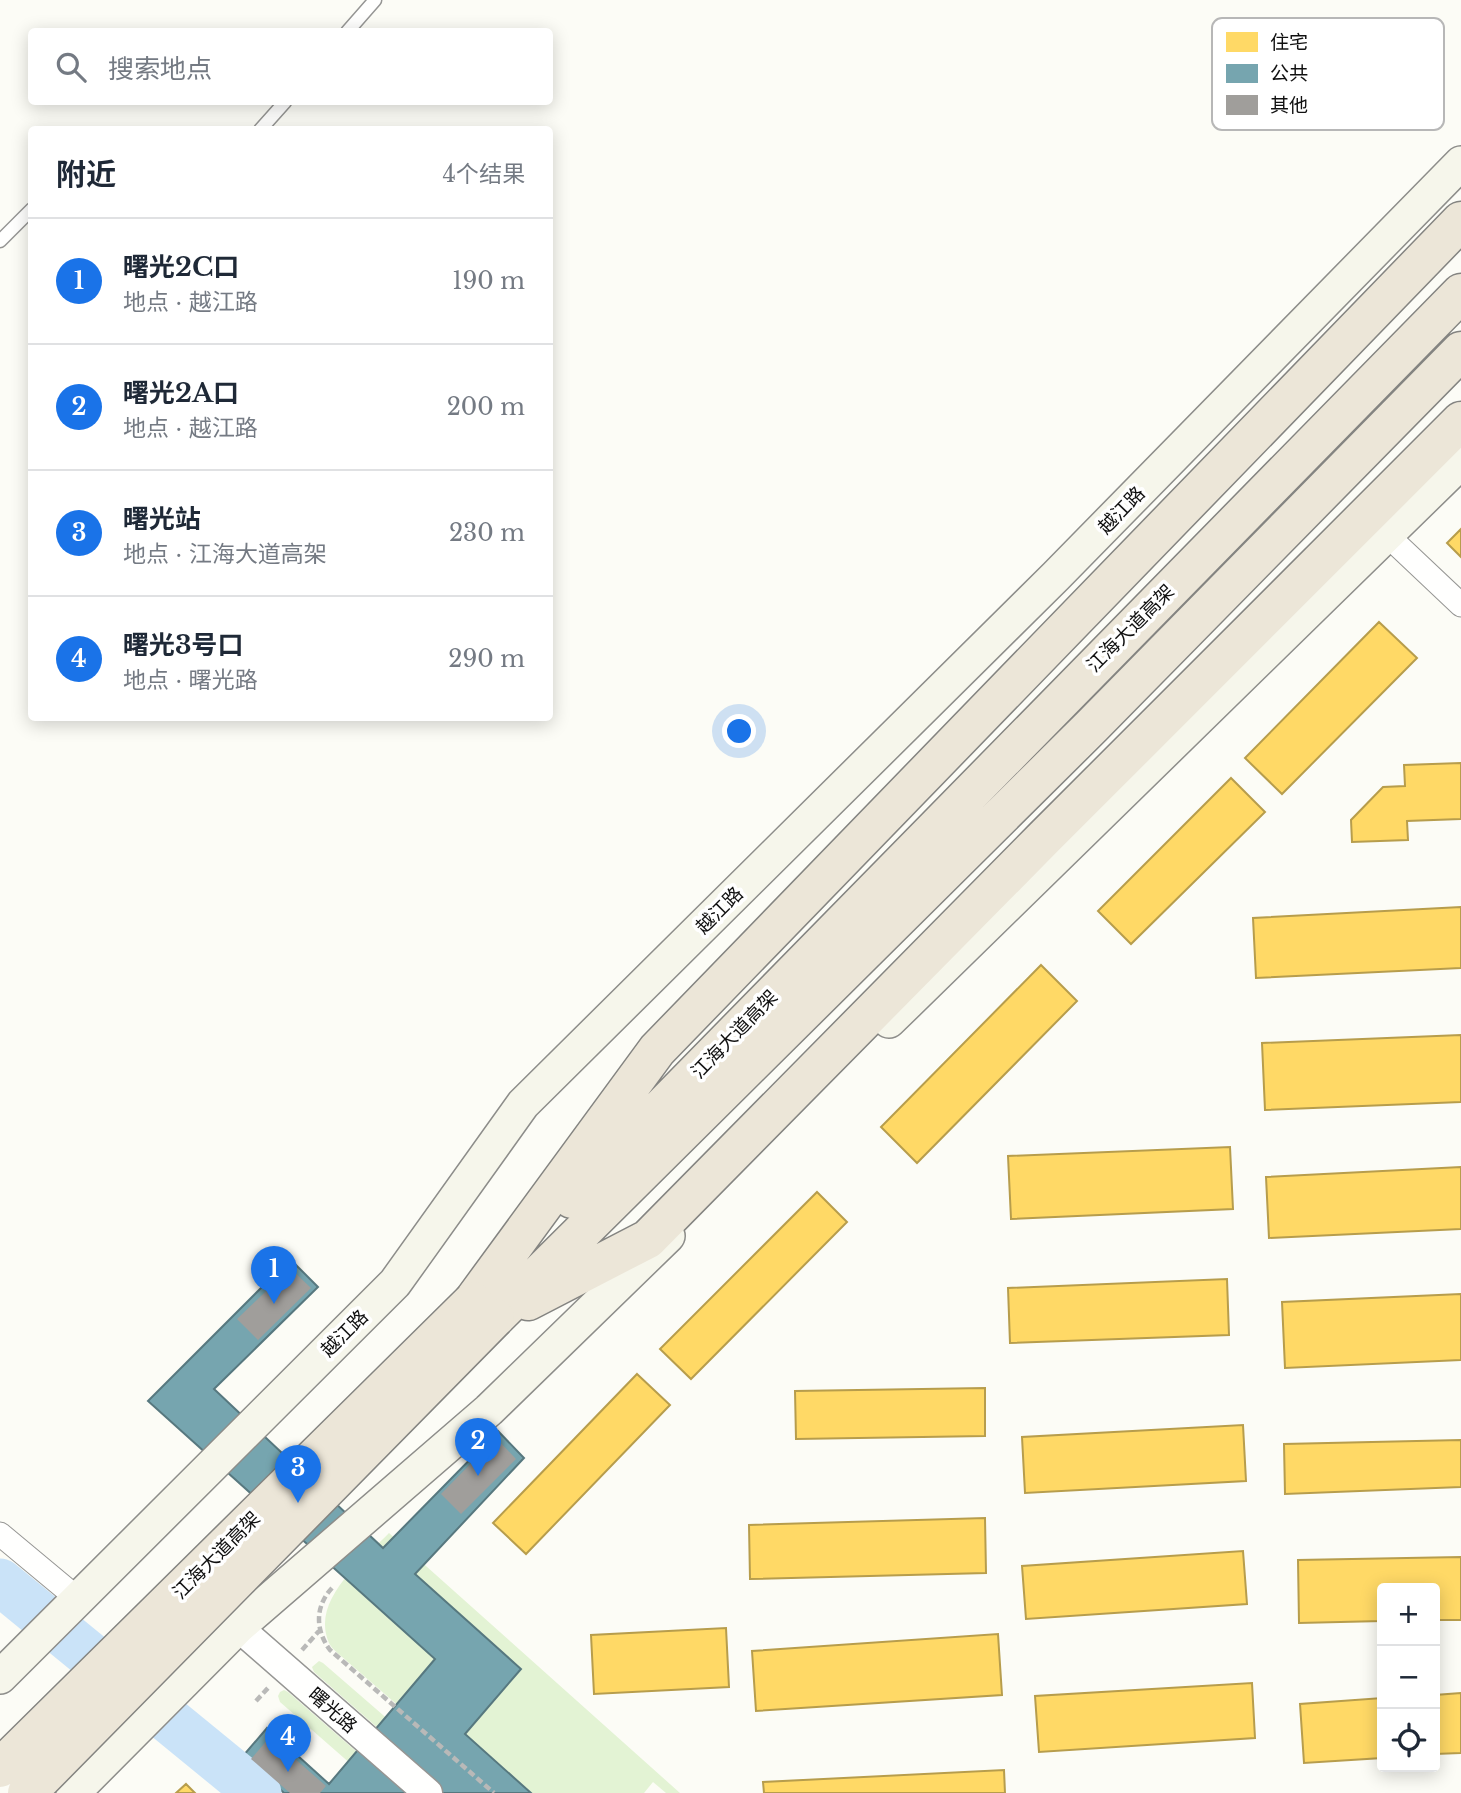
<!DOCTYPE html>
<html lang="zh">
<head>
<meta charset="utf-8">
<style>
  body { margin:0; font-family:"Libre Baskerville","Noto Sans SC",serif; background:#f6f6f7; color:#1f2937 }
  .controls { position:absolute; right:21px; bottom:21px; display:grid; overflow:hidden; border-radius:7px; box-shadow:0 4px 18px #0003 }
  .controls button { width:63px; height:63px; display:grid; place-items:center; padding:0; border:0; border-bottom:2px solid #e0e1e3; background:#fff; color:#1f2937; font:35px sans-serif }
  .you { position:absolute; left:740px; top:732px; width:24px; height:24px; margin:-18px; border:5px solid #fff; border-radius:50%; background:#1a73e8; box-shadow:0 0 0 10px #1a73e833 }
  .badge { display:grid; place-items:center; width:46px; height:46px; border-radius:50%; background:#1a73e8; color:#fff; font-size:23px; font-weight:700 }
  .pin { position:absolute; translate:-50% -58px; filter:drop-shadow(0 2px 4px #0008) }
  .pin::after { content:''; position:absolute; top:37px; width:24px; height:21px; background:inherit; clip-path:polygon(0 0,100% 0,50% 100%) }
  .list { margin:0; padding:0; list-style:none }
  h2 { display:flex; justify-content:space-between; align-items:center; height:91px; margin:0; padding:0 28px; font-size:30px }
  h2 small { font-size:23px; font-weight:400; color:#747a83 }
  .list li { display:grid; grid-template-columns:46px 1fr auto; gap:21px; align-items:center; box-sizing:border-box; height:126px; padding:0 28px; border-top:2px solid #e0e1e3 }
  .list b { display:block; font-size:26px; white-space:nowrap }
  .list p { margin:0; font-size:23px; white-space:nowrap; color:#747a83 }
  .list em { font-size:23px; font-style:normal; color:#747a83 }
  .icon { flex:none; width:38px; height:38px; fill:none; stroke:currentColor; stroke-width:2; stroke-linecap:round; stroke-linejoin:round }
  .map { position:relative; flex:none; width:1461px; height:1793px; overflow:hidden }
  .search { position:absolute; background:#fff; box-shadow:0 4px 18px #0003; left:28px; top:28px; width:525px; height:77px; display:flex; align-items:center; gap:18px; box-sizing:border-box; padding:0 24px; border-radius:7px; color:#747a83; font-size:26px }
  .panel { position:absolute; background:#fff; box-shadow:0 4px 18px #0003; left:28px; top:126px; width:525px; height:595px; border-radius:7px }
  .map>svg:first-child { display:block }
  .green { fill:#e3f3d4 }
  .water { fill:#cae3f8 }
  .homes { fill:#ffd966; stroke:#b79d4c; stroke-width:2 }
  .public { fill:#76a5af; stroke:#57787f; stroke-width:2 }
  .lines { fill:none; stroke-linecap:round; stroke-linejoin:round }
  .river { stroke:#cae3f8; stroke-width:47 }
  .building { fill:#a09e9b }
  .service-casing { stroke:#969694; stroke-width:15 }
  .minor-casing { stroke:#969694; stroke-width:25 }
  .tertiary-casing { stroke:#969694; stroke-width:31 }
  .secondary-casing { stroke:#8d8d8a; stroke-width:36 }
  .trunk-casing { stroke:#848481; stroke-width:41 }
  .path { stroke:#b9b9b8; stroke-width:4.5; stroke-dasharray:7 3.5; stroke-linecap:butt }
  .service { stroke:#fffffe; stroke-width:12 }
  .minor { stroke:#fffffe; stroke-width:23 }
  .tertiary { stroke:#fffffe; stroke-width:28 }
  .secondary { stroke:#f6f6eb; stroke-width:33 }
  .trunk { stroke:#ece6d8; stroke-width:38 }
  .trunk-bridge-casing { stroke:#848481; stroke-width:41; stroke-linecap:butt }
  .trunk-bridge { stroke:#ece6d8; stroke-width:38 }
  .labels { text-anchor:middle; stroke-width:7; stroke-linejoin:round; paint-order:stroke }
  .street-label { font-size:19px; fill:#101010; stroke:#fff }
  .key { fill:#fff; stroke:#b7b7b7; stroke-width:2 }
  .key-label { font-size:19px; fill:#101010 }
</style>
</head>
<body>
<div class="map">
<svg width="1461" height="1793" viewBox="0 0 1461 1793">
  <rect width="100%" height="100%" fill="#fcfcf6"/>
  <!-- green -->
  <path class="green" d="M389,1533l291,260h-14l-13,-11 -9,11h-145l-150,-130c-6,-6 -17,-13 -20,-20 -19,-43 34,-83 60,-110z
    M319,1661l4,2 150,130h-21l-138,-121 -2,-5z
    M284,1690l4,2 116,101h-20l-104,-91 -2,-6 2,-4z"/>
  <!-- water -->
  <path class="water" d="M201,1728l74,65h-43l-51,-47z"/>
  <!-- homes -->
  <path class="homes" d="M1461,529v28l-14,-14z
    M1379,622l38,36 -135,136 -37,-36z
    M1461,763v56l-54,2 1,19 -56,2 -1,-22 32,-33 22,-1 -1,-21z
    M1231,778l34,34 -134,132 -33,-33z
    M1461,907v61l-205,10 -3,-60z
    M1041,965l36,36 -160,162 -36,-36z
    M1461,1035v67l-196,8 -3,-67z
    M1230,1147l3,62 -222,10 -3,-63z
    M1461,1167v62l-192,9 -3,-61z
    M817,1192l30,30 -156,157 -31,-30z
    M1227,1279l2,56 -219,8 -2,-55z
    M1461,1294v66l-176,8 -3,-66z
    M637,1374l33,31 -144,149 -33,-31z
    M985,1388v48l-189,3 -1,-48z
    M1243,1425l3,56 -221,12 -3,-56z
    M1461,1440v47l-176,7 -1,-50z
    M985,1518l1,55 -236,6 -1,-54z
    M1243,1551l4,53 -221,15 -4,-53z
    M1461,1557v63h-26v-32h-53v33l-83,2 -1,-63z
    M726,1628l3,59 -135,7 -3,-59z
    M998,1634l4,61 -246,16 -4,-60z
    M1252,1683l3,55 -216,14 -4,-56z
    M1461,1693v60l-26,1v-59z
    M1382,1698v60l-78,5 -4,-59z
    M1004,1770l1,23h-241l-1,-11z
    M186,1784l9,9h-19z"/>
  <!-- public -->
  <path class="public" d="M290,1259l28,28 -104,102 169,159 115,-117 26,27 -109,116 106,95 -56,65 66,59h-247l-41,-37 24,-28 62,56 106,-125 -287,-258z"/>
  <g class="lines">
    <!-- river -->
    <path class="river" d="M0,1582l258,211"/>
  </g>
  <!-- building -->
  <path class="building" d="M290,1268l21,20 -53,52 -21,-21z
    M496,1438l20,21 -55,55 -20,-20z
    M270,1737l56,49 -6,7h-30l-39,-34z"/>
  <g class="lines">
    <!-- service casing -->
    <g class="service-casing">
      <path id="service" d="M347,32l28,-32
        M260,130l25,-28
        M0,241l32,-32"/>
    </g>
    <!-- minor casing -->
    <g class="minor-casing">
      <path id="minor" d="M1388,536l73,69
        M0,1534l78,65"/>
    </g>
    <!-- tertiary casing -->
    <g class="tertiary-casing">
      <path id="tertiary" d="M238,1627l190,166"/>
    </g>
    <!-- secondary casing -->
    <g class="secondary-casing">
      <path id="secondary" d="M889,1021l572,-559
        M0,1677l395,-394 128,-179 533,-528 405,-413
        M73,1793l165,-166 251,-217 179,-174"/>
    </g>
    <!-- trunk casing -->
    <g class="trunk-casing">
      <path id="trunk" d="M572,1199l889,-906
        M473,1301l184,-251 804,-829
        M528,1301l120,-62 396,-401 417,-417
        M495,1318l597,-592 369,-375"/>
    </g>
    <!-- path -->
    <path class="path" d="M332,1588c-17,18 -17,42 -2,62l164,143
      M302,1650l17,-19
      M256,1701l12,-13"/>
    <!-- service -->
    <use href="#service" class="service"/>
    <!-- minor -->
    <use href="#minor" class="minor"/>
    <!-- tertiary -->
    <use href="#tertiary" class="tertiary"/>
    <!-- secondary -->
    <use href="#secondary" class="secondary"/>
    <!-- trunk -->
    <use href="#trunk" class="trunk"/>
    <!-- trunk-bridge casing -->
    <g class="trunk-bridge-casing">
      <path id="trunk-bridge" d="M0,1768l473,-467
        M27,1793l468,-475"/>
    </g>
    <!-- trunk-bridge -->
    <use href="#trunk-bridge" class="trunk-bridge"/>
  </g>
  <g class="labels">
    <!-- street labels -->
    <g class="street-label">
      <text transform="translate(1121 510) rotate(-46)" y="7">越江路</text>
      <text transform="translate(1130 628) rotate(-45)" y="7">江海大道高架</text>
      <text transform="translate(719 910) rotate(-45)" y="7">越江路</text>
      <text transform="translate(734 1034) rotate(-46)" y="7">江海大道高架</text>
      <text transform="translate(344 1333) rotate(-45)" y="7">越江路</text>
      <text transform="translate(216 1555) rotate(-45)" y="7">江海大道高架</text>
      <text transform="translate(333 1710) rotate(41)" y="7">曙光路</text>
    </g>
  </g>
  <!-- legend -->
  <rect x="1212" y="18" width="232" height="112" rx="10" class="key"/>
  <rect x="1226" y="32" width="32" height="20" fill="#ffd966"/>
  <rect x="1226" y="64" width="32" height="19" fill="#76a5af"/>
  <rect x="1226" y="95" width="32" height="20" fill="#a09e9b"/>
  <g class="key-label">
    <text x="1270" y="49">住宅</text>
    <text x="1270" y="80">公共</text>
    <text x="1270" y="112">其他</text>
  </g>
</svg>
<div class="controls">
<button>+</button>
<button>−</button>
<button><svg class="icon" aria-label="locate" viewBox="0 0 24 24"><circle cx="12" cy="12" r="6"/><path d="M12 2v4M12 18v4M2 12h4M18 12h4"/></svg></button>
</div>
<div class="you"></div>
<div class="pin badge" style="left:274px;top:1304px">1</div>
<div class="pin badge" style="left:478px;top:1476px">2</div>
<div class="pin badge" style="left:298px;top:1503px">3</div>
<div class="pin badge" style="left:288px;top:1772px">4</div>
<div class="search"><svg class="icon" aria-label="search" viewBox="0 0 24 24"><circle cx="10" cy="10" r="6"/><path d="M15 15l6 6"/></svg>搜索地点</div>
<section class="panel">
<h2>附近<small>4个结果</small></h2>
<ul class="list">
<li><span class="badge">1</span><div><b>曙光2C口</b><p>地点 · 越江路</p></div><em>190 m</em></li>
<li><span class="badge">2</span><div><b>曙光2A口</b><p>地点 · 越江路</p></div><em>200 m</em></li>
<li><span class="badge">3</span><div><b>曙光站</b><p>地点 · 江海大道高架</p></div><em>230 m</em></li>
<li><span class="badge">4</span><div><b>曙光3号口</b><p>地点 · 曙光路</p></div><em>290 m</em></li>
</ul>
</section>
</div>
</body>
</html>
